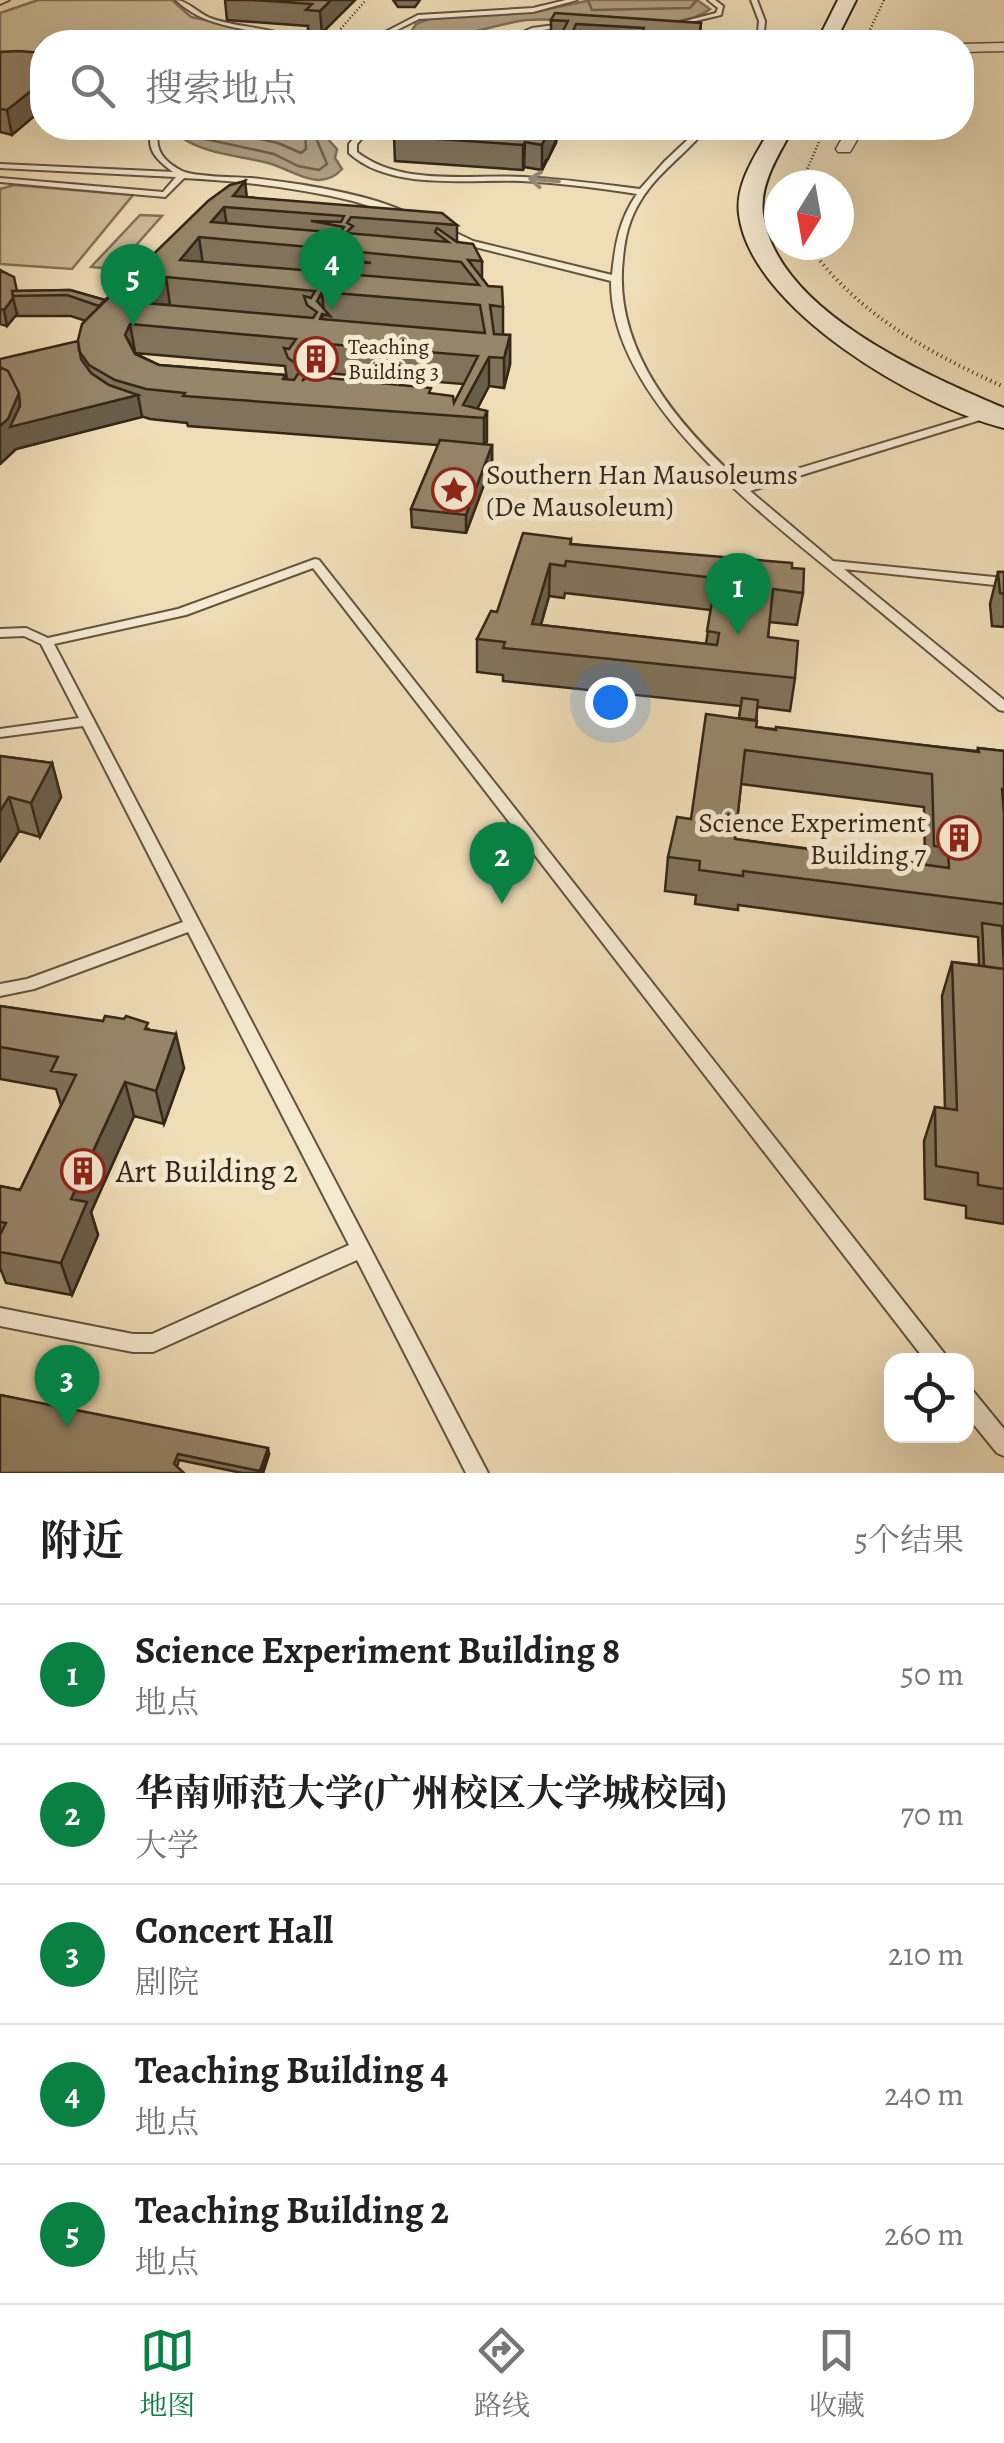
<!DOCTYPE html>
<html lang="zh">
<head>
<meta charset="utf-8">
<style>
  body { margin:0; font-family:Alegreya,"Noto Serif SC",serif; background:#f6f6f6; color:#222 }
  .controls { position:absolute; right:30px; bottom:30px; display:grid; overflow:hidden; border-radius:20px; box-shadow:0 10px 40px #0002 }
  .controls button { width:90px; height:90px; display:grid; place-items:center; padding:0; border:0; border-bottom:2px solid #e0e0e0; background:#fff; color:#222; font:50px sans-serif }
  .compass { position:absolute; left:764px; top:170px; width:90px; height:90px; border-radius:50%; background:#fff; box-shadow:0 10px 40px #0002; rotate:191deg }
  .you { position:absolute; left:610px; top:702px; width:35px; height:35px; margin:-25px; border:8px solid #fff; border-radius:50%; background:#1a73e8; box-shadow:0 0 0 15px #1a73e833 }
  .badge { display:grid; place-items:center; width:65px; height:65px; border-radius:50%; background:#0b8043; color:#fff; font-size:32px; font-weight:700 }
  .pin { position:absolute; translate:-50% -82px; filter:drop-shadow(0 2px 5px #0008) }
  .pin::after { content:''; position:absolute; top:52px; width:35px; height:30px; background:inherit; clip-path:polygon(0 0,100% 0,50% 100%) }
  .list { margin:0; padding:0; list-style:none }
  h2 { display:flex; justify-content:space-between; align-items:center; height:130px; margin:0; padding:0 40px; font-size:42px }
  h2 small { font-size:32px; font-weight:400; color:#767676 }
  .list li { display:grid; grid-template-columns:65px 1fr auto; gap:30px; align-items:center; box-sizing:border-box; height:140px; padding:0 40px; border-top:2px solid #e0e0e0 }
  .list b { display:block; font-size:38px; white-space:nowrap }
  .list p { margin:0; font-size:32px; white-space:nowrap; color:#767676 }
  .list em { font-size:32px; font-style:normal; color:#767676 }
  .icon { flex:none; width:55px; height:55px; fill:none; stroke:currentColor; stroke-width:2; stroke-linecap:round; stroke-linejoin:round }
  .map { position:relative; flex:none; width:1004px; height:1473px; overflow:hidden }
  .search { position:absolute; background:#fff; box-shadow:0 10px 40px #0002; left:30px; right:30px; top:30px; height:110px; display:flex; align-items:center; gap:25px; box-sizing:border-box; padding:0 35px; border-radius:40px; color:#767676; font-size:38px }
  .sheet { height:830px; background:#fff }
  nav { display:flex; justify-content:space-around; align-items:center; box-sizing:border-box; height:140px; border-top:2px solid #e0e0e0; background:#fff; font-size:28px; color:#767676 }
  nav a { display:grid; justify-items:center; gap:5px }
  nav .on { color:#0b8043 }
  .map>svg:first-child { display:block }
  .green { fill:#cfbe9c; stroke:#82725a; stroke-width:2.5 }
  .water { fill:#b09f81; stroke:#7f6f57; stroke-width:2.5 }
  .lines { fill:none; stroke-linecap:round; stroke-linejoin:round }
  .shore { stroke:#72634c; stroke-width:2.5 }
  .lane-casing { stroke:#64543f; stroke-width:4 }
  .street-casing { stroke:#64543f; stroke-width:3 }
  .secondary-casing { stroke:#352717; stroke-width:4 }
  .path-far1 { stroke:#352717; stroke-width:2.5; stroke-dasharray:1 2.5; stroke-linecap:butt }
  .path { stroke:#352717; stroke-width:4; stroke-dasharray:1 4; stroke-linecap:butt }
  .lane { fill:#f5e9d0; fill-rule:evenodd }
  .street { fill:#f5e9d0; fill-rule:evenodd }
  .secondary { fill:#f5e9d0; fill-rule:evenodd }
  .wall { fill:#81735b; stroke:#352717; stroke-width:2.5; fill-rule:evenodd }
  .shaded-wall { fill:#695e4a; stroke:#352717; stroke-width:2.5 }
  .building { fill:#96866a; stroke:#352717; stroke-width:2.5; fill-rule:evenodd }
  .oneway { stroke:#958874 }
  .labels { text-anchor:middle; stroke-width:10; stroke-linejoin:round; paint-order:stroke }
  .far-poi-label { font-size:22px; fill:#352717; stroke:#f5e9d0; text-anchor:start }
  .poi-label { font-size:28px; fill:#352717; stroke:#f5e9d0; text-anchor:start }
  .near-poi-label { font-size:32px; fill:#352717; stroke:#f5e9d0; text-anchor:start }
</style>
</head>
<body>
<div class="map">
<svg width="1004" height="1473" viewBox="0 0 1004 1473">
  <rect width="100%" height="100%" fill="#efddb7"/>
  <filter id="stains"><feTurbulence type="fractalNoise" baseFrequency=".002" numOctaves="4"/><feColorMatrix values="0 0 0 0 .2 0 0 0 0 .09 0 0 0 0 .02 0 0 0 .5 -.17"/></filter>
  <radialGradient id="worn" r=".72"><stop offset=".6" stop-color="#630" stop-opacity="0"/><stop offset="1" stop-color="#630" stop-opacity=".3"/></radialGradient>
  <!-- green -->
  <path class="green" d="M38,0h134l19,17 89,18 12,7h-250v23l-42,-1v-51z
    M14,185l119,10 -61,74 -72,-5v-75z
    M140,215l22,1 -47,53 -24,-2z"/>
  <!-- water -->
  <path class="water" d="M591,0h106l13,9c-35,28 -136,6 -183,11 -39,5 -75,22 -113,22l-3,-10 5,-8 13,-5 110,-8z
    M186,128h147l-7,9 11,12 -2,9 7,11c-22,25 -50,0 -74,-6 -31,-8 -59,-8 -86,-25z"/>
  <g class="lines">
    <!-- shore -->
    <path class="shore" d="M588,0l4,10 98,-2 7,-8
      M193,128l2,6 10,5 69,15 24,12 21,4 8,-6 -11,-26 3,-10
      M210,128l68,15 23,10 5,-4 -1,-21"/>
    <!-- lane casing -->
    <g class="lane-casing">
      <path id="lane" d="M0,0h9l-9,4z
        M176,0c12,1 22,13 34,18 30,11 64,8 92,24 -10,1 -19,-5 -30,-7 -35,-8 -69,-9 -96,-35z
        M566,0h11l-44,12 -114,7 -46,23h-7l52,-27 115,-7z
        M708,0h7l8,6 -2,9 -47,11v-2l42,-11 2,-5z
        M751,0h6l8,21 -2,21h-6l2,-21z
        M570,23l2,3 -37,5 -27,11h-7l31,-14z
        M153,128h7c-8,20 4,34 22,43 12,6 53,6 69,7 44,5 120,16 158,36l-4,3c-17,-5 -35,-11 -52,-16 -55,-13 -112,-20 -169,-23l-19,19 -165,-15v-4l163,14 13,-15 -176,-9v-4l173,8c-16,-12 -29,-23 -20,-44z
        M363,128h8l-14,16v8c45,35 113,22 167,25 38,2 77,7 116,12l24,-27 36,-34h7c-20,25 -49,44 -66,72 -12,19 -16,37 -18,58 -11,93 57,169 121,227l241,-73h8v4l-243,75 83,70 171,17v8l-160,-17 160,131v11l-5,-1c-51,-42 -101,-84 -152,-126 -84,-69 -237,-184 -236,-303l-144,-36 -28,-15 7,-2 27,13 139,34c3,-30 7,-55 25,-81 -38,-6 -77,-11 -116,-13 -52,-2 -131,10 -172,-28v-9z
        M315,559l4,1 625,793 3,7h-22l-612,-792 -127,47 -132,29 434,829h-22l-109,-213 -204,92h-20l-133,-26v-18l133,26h19l197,-89 -161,-313 -154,57 -34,7v-12l27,-5 156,-57 -100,-196 -83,11v-8l79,-11 -38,-74 -17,-8 -24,1v-8l26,-1 22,10 130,-29z
        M966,1388l7,3 31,38v27l-7,-3 -31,-38z"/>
    </g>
    <!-- street casing -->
    <g class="street-casing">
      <path id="street" d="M1004,43v8l-42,1v-8z
        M848,128h16l-14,24h-12l-2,-3z"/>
    </g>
    <!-- secondary casing -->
    <g class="secondary-casing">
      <path id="secondary" d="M838,0h18l-21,42h-18z
        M771,128h22c-13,25 -34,55 -30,86 14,97 161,160 241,194v20c-85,-21 -254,-119 -265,-214 -4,-31 18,-61 32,-86z"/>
    </g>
    <!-- path-far1 -->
    <path class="path-far1" d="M329,42l37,-42
      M864,42l20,-42
      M806,172l19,-44"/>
    <!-- path -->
    <path class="path" d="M800,185l7,-16
      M808,245c50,70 120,107 196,142"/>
    <!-- lane -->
    <use href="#lane" class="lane"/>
    <!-- street -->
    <use href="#street" class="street"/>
    <!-- secondary -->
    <use href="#secondary" class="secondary"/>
  </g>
  <!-- wall -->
  <path class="wall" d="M225,0h130l-33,33 -14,-1v-6l-81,-6z
    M393,0h27l-5,7h-17z
    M551,20l150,3 -2,19h-160l3,-6h9z
    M0,52l42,1v58h-2l-28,24 -12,-3z
    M399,128h160l-3,15 -14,27 -18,-3 -1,3 -128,-9 -1,-25z
    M245,181l1,16 211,28v17l25,19v17l21,29v28h7v29l-6,24 -15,-2 -12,23 10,2 -1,34h6v18l-26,70 -54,-6 -1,-18 27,-64 -250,-19 -1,-3 -37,-4 -9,-3 -125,33 -16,15 78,-123 8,-20 -15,-5h-54v-2l-10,12 -7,-2v-54l17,21 53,-1 35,10zM135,353l150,13 2,14h-1l-1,-5 -126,-10zM312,372l152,12 -10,19 -23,-9 -118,-17z
    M571,539v5l221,24 11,25 -6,32 -28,-3 -1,15 27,41 -5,33 -33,-4 -1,20 221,24 1,-3 26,3v473l-38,-6v-12l-41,-7 -1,-58 11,-34 10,2 -3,-113 10,-34 27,3 -1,-28 -240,-32v5l-43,-6 1,-9 -31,-4 3,-34 23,-38 48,-101 2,-12 -238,-25v-6l-26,-3v-33l20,-27zM565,593l146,17 -5,34 -165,-19 8,-29 15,2zM741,784l183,23 1,57 -190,-25z
    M998,572h6v55l-12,-1 -2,-22z
    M0,756l52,7 9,34 -21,40 -21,-6 -19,30z
    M0,1006l149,23 35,39 -20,56 -30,-8 -43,96 7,23 -26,60 -66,-12 -6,-15v-82l20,4 41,-85 -5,-16 -56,-10z
    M0,1395l269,59 -6,19h-21l-63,-13 -2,7z"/>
  <!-- shaded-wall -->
  <path class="shaded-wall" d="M331,0h24l-33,33 -2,-22z
    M36,87l4,24 -28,24 -5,-25z
    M545,128h14v5l-11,26 -2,1 -4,10v-25z
    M525,142l-1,25 -1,3v-25z
    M245,181l3,26 -15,-11z
    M224,207l4,26 -17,-11z
    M199,237l4,28 -23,-5z
    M339,250v12l2,27 -8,-16 2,-16z
    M166,277l4,28 -26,-2z
    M322,292l2,23 -2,-1 3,29 -8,-42z
    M13,298l4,16 -10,12 -3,-16z
    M130,324l5,28 -10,-17z
    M510,335v29l-6,24v-30z
    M302,342l3,29 -9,-19z
    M489,357v29l-16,31 -10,-12z
    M19,393l119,2 4,22 -126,32 -16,15v-38z
    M487,411v30l-3,7v-30z
    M492,445v18l-26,70v-18z
    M550,564l-1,32 -16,55 -1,-27z
    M52,763l9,34 -21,40 -9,-34z
    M9,797l10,34 -19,30v-50z
    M176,1034l8,34 -20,56 -8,-33z
    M125,1082l9,34 -43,96 7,23 -26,60 -11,-32 10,-64z
    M268,1448l1,6 -6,19h-2z"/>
  <!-- building -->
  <path class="building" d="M253,0h78l-11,11 -14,-1 6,-6z
    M555,13l146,10 -2,19h-160l3,-6 18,1 8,-16 -17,-1zM576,24l68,4 -4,12 -69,-4z
    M19,51l23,2v36l-6,-2 -29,23 -7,-1v-57z
    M399,128l86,1 1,-1h66l-3,6 -12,2h9l-4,9 -17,-3 -2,3 -129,-9z
    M245,181l-12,15 209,17 15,12 -106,-8 -4,6 6,3 -7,7 102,9 -13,-10 2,-4 20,14 16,2 9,17 -14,-1 20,26 14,1 1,20 -13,-2 4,29 16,1 -6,23 -15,-1 -26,48 24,6 -3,7 -301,-22 2,-3 -39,-4 -31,-9 -26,-15 -10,-14 -1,-11 4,-16 12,-12 114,-111 22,-16zM224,207l120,9 -3,6 -30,-1 33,6 -4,6 -129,-11zM199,237l133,12 -6,10 7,2 -7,11 -146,-12zM339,250l122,12 18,23 -146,-12 6,-11 32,1 -36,-6zM166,277l149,14 -4,7 -7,-2 3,9 10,7 -4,6 -169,-15zM322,292l158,13 5,28 -165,-14 2,-5 8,2 -13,-15zM130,324l166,15 -7,10 -5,-1 4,10 14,10 -8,12 -11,-1 2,-4 -126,-10 -24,-11 -10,-19zM302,342l176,14 -24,47 -1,-7 -24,-3 2,-5 -123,-12 -6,5 10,-10 -16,-19z
    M0,270l14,7 3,14h-5l1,7 -9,12 -4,-1z
    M70,290l35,10 -6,6 -32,-11 -54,1 -1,-5z
    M78,341l3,18 10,14 18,12 29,10 -128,32 10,-21 -1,-13 -11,-22 -8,-4v-8z
    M0,367l8,4 11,22 -11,26 -8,7z
    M440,440l52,5 -26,70 -55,-6z
    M523,533l48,6 -1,5 222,19v5l12,1 -1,24 -30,-4 -5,48 30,4 -3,37 -292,-30 2,-6 -28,-3 14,-28 6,1zM566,561l150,17 -9,53 12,2 -2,12 -185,-21 18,-60 15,2z
    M998,572h6v22l-4,-1z
    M742,698l16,2 -2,20 -17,-2z
    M706,714l51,7 -1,6 20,3v-3l203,25 -1,-4 26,3v38h-2l2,25v90l-261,-33v5l-44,-6 1,-9 -32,-4 9,-40 14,2zM745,750l187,24 2,72 14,2 1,20 -214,-29z
    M0,756l52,7 -21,40 -22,-6 -9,14z
    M982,923l20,3 2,43 -20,-3z
    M952,962l52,7v220l-26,-4v-12l-42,-7 -1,-59 22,3z
    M0,1006l103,15 2,-5 19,3 2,-3 22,7 -3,6 31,5 -20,57 -31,-9 -54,117 16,3 -26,61 -61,-11v-17l6,-12 -6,-1v-36l20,4 56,-115 -25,-4 7,-14 -58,-10z
    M0,1395l268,53 -8,23 -82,-17 -4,10 10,9h-184z"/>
  <!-- one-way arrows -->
  <defs><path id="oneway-shaft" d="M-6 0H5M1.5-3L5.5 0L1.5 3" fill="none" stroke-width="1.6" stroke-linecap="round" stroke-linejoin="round" transform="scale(2.5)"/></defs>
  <use class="oneway" href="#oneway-shaft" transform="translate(544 180) rotate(-175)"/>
  <!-- icons -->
  <defs>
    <g id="building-ring" transform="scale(2.25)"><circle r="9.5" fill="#f5e9d0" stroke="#8f2418" stroke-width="1.5"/><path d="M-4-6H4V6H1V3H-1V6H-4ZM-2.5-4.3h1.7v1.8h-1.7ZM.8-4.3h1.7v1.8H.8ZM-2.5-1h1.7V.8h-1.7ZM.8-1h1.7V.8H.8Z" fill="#8f2418"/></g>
    <g id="sight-ring" transform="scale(2.25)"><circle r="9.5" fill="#f5e9d0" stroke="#8f2418" stroke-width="1.5"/><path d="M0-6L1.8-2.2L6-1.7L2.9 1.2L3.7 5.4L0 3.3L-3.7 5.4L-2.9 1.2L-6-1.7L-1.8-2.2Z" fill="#8f2418"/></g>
  </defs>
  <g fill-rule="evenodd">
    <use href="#building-ring" x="316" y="359"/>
    <use href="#sight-ring" x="454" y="490"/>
    <use href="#building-ring" x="959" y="838"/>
    <use href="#building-ring" x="83" y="1171"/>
  </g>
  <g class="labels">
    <!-- far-poi labels -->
    <g class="far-poi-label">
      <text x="348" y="354">Teaching<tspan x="348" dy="25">Building 3</tspan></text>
    </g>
    <!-- poi labels -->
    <g class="poi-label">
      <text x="486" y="484">Southern Han Mausoleums<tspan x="486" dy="32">(De Mausoleum)</tspan></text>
      <text x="926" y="832" text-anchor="end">Science Experiment<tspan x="926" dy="32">Building 7</tspan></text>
    </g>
    <!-- near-poi labels -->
    <g class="near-poi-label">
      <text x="116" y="1182">Art Building 2</text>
    </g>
  </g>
  <rect width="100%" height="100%" filter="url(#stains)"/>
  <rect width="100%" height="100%" fill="url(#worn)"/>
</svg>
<div class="controls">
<button><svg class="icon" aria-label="locate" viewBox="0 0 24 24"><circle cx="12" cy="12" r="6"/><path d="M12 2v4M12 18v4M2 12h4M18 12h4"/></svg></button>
</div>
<svg class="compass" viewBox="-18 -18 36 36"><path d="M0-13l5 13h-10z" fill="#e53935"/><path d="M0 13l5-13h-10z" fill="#767676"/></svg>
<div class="you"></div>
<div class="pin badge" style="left:738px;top:635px">1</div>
<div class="pin badge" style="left:502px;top:904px">2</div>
<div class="pin badge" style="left:67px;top:1427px">3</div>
<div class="pin badge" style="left:332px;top:310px">4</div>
<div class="pin badge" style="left:133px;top:326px">5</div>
<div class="search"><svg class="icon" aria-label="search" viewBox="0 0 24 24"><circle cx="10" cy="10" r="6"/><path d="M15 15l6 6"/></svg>搜索地点</div>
</div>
<section class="sheet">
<h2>附近<small>5个结果</small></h2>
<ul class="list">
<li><span class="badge">1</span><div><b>Science Experiment Building 8</b><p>地点</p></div><em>50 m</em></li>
<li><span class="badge">2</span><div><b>华南师范大学(广州校区大学城校园)</b><p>大学</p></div><em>70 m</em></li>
<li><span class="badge">3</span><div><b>Concert Hall</b><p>剧院</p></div><em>210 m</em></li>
<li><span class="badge">4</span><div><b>Teaching Building 4</b><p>地点</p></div><em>240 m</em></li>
<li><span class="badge">5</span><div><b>Teaching Building 2</b><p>地点</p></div><em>260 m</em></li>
</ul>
</section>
<nav>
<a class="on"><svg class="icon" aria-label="map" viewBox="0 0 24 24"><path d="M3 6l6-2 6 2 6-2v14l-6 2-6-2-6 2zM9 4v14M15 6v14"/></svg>地图</a>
<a><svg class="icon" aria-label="directions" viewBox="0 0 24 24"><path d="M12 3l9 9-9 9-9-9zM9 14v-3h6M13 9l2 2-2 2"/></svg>路线</a>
<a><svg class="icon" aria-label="saved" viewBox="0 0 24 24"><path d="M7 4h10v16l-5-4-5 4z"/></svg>收藏</a>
</nav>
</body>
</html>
